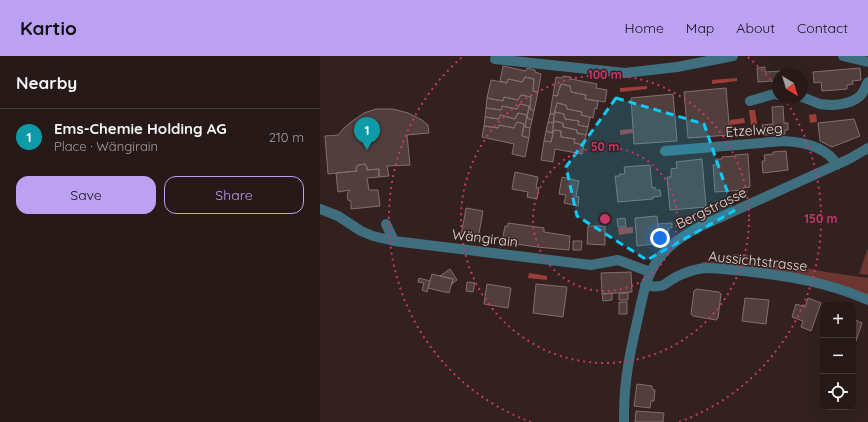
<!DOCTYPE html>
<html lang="en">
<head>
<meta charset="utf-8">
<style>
  body { margin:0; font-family:Quicksand,sans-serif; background:#2e2220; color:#f1f3f6 }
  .controls { position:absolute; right:12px; bottom:12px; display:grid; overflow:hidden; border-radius:8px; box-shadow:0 4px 16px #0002 }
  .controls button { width:36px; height:36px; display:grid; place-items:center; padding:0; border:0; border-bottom:1px solid #423836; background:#261917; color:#f1f3f6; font:20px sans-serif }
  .compass { position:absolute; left:452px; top:12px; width:36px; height:36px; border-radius:50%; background:#261917; box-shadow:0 4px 16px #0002; rotate:142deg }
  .you { position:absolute; left:340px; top:182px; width:14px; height:14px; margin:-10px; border:3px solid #fff; border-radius:50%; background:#1a73e8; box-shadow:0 0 0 6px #1a73e833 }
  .badge { display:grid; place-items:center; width:26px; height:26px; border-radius:50%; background:#bca0f2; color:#fff; font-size:13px; font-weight:700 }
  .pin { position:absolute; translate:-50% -33px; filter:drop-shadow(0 1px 2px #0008) }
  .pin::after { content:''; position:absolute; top:21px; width:14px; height:12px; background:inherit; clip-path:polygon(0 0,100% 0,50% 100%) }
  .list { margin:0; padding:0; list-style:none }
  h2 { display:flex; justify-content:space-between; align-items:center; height:52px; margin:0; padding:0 16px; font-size:17px }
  h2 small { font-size:13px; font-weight:400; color:#a4a0a1 }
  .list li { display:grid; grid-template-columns:26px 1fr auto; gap:12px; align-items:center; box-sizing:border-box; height:56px; padding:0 16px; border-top:1px solid #423836 }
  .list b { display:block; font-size:15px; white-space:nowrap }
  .list p { margin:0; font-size:13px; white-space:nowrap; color:#a4a0a1 }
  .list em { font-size:13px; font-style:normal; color:#a4a0a1 }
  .actions { display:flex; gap:8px; padding:12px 16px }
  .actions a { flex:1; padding:9px 0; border:1px solid #bca0f2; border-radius:12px; text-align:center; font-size:14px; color:#bca0f2 }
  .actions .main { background:#bca0f2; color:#111 }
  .icon { flex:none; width:22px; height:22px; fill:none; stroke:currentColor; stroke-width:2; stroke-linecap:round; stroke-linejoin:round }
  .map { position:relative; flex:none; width:548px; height:366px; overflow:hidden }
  header { display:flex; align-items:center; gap:24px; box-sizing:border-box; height:56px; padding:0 20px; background:#bca0f2; color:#111 }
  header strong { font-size:19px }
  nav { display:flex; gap:22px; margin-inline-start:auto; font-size:14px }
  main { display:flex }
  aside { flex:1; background:#261917 }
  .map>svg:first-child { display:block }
  .green { fill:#6c3530 }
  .water { fill:#9e3e38 }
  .building { fill:#523f3d; stroke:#836e6c }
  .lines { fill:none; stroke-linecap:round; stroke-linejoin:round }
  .minor { stroke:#3f6e7f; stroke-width:10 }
  .marked { fill:#0ecafa; fill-opacity:0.2; stroke:#0ecafa; stroke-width:3; stroke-dasharray:8 5; stroke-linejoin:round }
  .ring { fill:none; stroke:#c7356e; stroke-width:2; stroke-dasharray:2 4 }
  .labels { text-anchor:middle; stroke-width:3; stroke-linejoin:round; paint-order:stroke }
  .street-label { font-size:14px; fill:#e4d8d7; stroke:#32211f }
  .centre { fill:#c7356e; stroke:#32211f; stroke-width:2 }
  .ring-label { font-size:12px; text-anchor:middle; font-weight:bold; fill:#c7356e; stroke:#32211f; stroke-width:3; stroke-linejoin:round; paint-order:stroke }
</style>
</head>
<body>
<header>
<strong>Kartio</strong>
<nav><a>Home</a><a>Map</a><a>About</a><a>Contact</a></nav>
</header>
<main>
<aside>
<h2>Nearby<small></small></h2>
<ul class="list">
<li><span class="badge" style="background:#0f9aa8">1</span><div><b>Ems-Chemie Holding AG</b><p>Place · Wängirain</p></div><em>210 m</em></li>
</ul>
<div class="actions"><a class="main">Save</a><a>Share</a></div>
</aside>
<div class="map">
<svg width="548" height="366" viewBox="0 0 548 366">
  <rect width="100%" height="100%" fill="#32211f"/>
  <!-- green -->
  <path class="green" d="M548,192v27l-9,-1z
    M414,198h12l11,7 -31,-1z
    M382,206h26l69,4 29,6 42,6v18l-169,-32z"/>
  <!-- water -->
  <path class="water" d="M417,22v3l-25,3v-4z
    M327,30v3l-27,3v-4z
    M429,54h6l2,14 -6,1z
    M496,58l1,8 -7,1 -1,-8z
    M424,62l1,5 -15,2v-5z
    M312,73l1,4 -13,2v-5z
    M313,171v6l-14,2 -1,-7z
    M209,217l18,3v4l-19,-2z"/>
  <!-- building -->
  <path class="building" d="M183,10l23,5 1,-3 8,2v2l6,2 -3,18 -5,-1 1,-12 -9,-2 -3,5 -14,-3 -1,4 -7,-2z
    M445,11v5l15,-1 1,3h-3v11h-5v-4l-15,1 -1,-14z
    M540,12l1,12 -9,1 1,3 -6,1v4l-25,2 -1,-9 -7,1 -1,-11z
    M243,20l8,1v2l26,5 -1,4 11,2 -2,12 -20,-3 1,-4 -15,-3 -1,-6 -9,-2 -4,12 -4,-1 3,-18 6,1z
    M205,21l9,2 -1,12 5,1 -4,19 -4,-2 1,-12 -10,-2 -3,5 -14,-3 -1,4 -16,-3 4,-18 16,3 1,-4 14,3z
    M241,28l9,2 1,6 15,3 -1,4 13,2 -1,8 -2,-1 -2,10 -12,-3 1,-3 -15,-3 -1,-4 -9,-2 -3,11h-4l3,-19 4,1z
    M406,32l4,47 -42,3 -4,-46z
    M353,38l4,47 -43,3 -3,-46z
    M201,39l10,2 -1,12 4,2 -2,9 -5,-2 2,-12 -9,-2 -3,5 -15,-3 -1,4 -15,-2 1,-10 16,3 1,-4 14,3z
    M237,47l9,2 1,4 15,3 -1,3 9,2 -2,10 -10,-2 1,-4 -14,-2 -1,-5 -9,-2 -2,11 -5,-1 2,-8h4z
    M200,48l9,2 -2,12 5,2 -2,8 -5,-1 2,-12 -9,-2 -3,6 -15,-4 -1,4 -14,-2 1,-9 15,2 1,-4 15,3z
    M463,50l1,17h4v7h-3v4l-22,1 -1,-10 11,-1 -1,-17z
    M56,53h17l15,4 14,7 6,5 1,8 -22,2 3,30 -23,1 2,10 -10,1v-8l-12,1v-3l-3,-3 -6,1 -2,3 1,3 -29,3 -3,-38 13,-1 5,-6 8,-7 13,-9z
    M235,56l9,2 1,5 14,2 -1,4 10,2 -2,8 -9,-2v-3l-14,-3v-4l-9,-2 -2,12 -6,-2 2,-9 5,1z
    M198,57l9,2 -2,12 5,1 -1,10 -7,-2 2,-12 -7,-2 -3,6 -15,-3 -1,3 -14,-2 1,-9 14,2 1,-4 15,4z
    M534,63l6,17 -28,11 -12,-6 -2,-18z
    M234,65l9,2v4l14,3v3l9,2 -2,10 -10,-2 1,-4 -14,-2v-6l-7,-1 -3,12 -7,-1 2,-10 6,2z
    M197,66l7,2 -2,12 7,2 -4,19 -13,-3 2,-10 -32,-7 2,-11 14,2 1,-3 15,3z
    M234,74l7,1v6l14,2 -1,4 10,2 -2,9 -27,-5 -2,13 -12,-2 3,-19 7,1z
    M466,95l2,19 -25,3 -1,-12h3l-1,-6 9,-1v-2z
    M428,98l2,33 -7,1v2l-28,2 -2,-27h3v-6h6v-2l13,-1v-1z
    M382,103l4,48 -36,3 -3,-33h4v-8l6,-1 -1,-6z
    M45,108l2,3v3l12,-1v8l-12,1 2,12h9l2,16 -29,3v-8l-3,-1 -1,-6 3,-4 -12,2 -2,-19 21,-2 -1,-3 2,-3z
    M330,109l2,23 3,-1v3h5l1,6 -8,1v2l-35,3 -3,-26h5l-1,-2h6l-1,-7z
    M195,116l23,5 -2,11h3l-2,11 -10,-2 1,-5 -16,-3z
    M242,121l17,4 -3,15 3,1 -1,9 -14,-3 2,-8 -7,-1z
    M146,152l17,3 -5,28 -17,-3z
    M337,160l2,21 -8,1 1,6 -15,2 -2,-28z
    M305,162l1,9h-8l-1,-8z
    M188,167l36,5v4l26,4 -1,14 -32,-3 -35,-5 3,-16h3z
    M352,167v5h-4l1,3 -10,1 -1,-8z
    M268,170h17v19l-18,-1z
    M253,185h9l-1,9h-8z
    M130,213l7,11 -5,4 1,-5 -13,-3z
    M311,216l1,20 -30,2 -1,-21z
    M112,218l21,5 -4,14 -21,-5z
    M99,222l11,3 -3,11 -5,-2 2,-7 -6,-1z
    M147,226l8,1 -2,9 -7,-1z
    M167,228l24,4 -3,20 -24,-4z
    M216,228l31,3 -4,30 -30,-4z
    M376,233l23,3 2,2 -3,24 -2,2 -23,-4 -2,-2 3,-23z
    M292,237v7l-9,1 -1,-7z
    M299,237h9v7h-9z
    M425,242l24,2 -3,24 -24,-3z
    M488,242l13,5 -10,28 -10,-4 2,-6 -11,-4 4,-13 9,3z
    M299,246h8v12h-8z
    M533,263l9,4 -6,18 -3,-1z
    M317,328l15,2v3l3,1 -1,11h-3l-1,7 -16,-2z
    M316,355l28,2 -1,9h-28z"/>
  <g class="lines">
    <!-- minor -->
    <path class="minor" d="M523,0l25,6
      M175,3l130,14 52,-6 56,-11
      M482,41c6,2 12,5 18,7 12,2 30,1 40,-8 4,-4 5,-9 8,-14
      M430,45l24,-7 4,1
      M345,95l119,-10c19,1 43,6 53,24
      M0,153l18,7 23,15 12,5 21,5 197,24 27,-5 32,12
      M66,168l8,17
      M325,229c8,2 17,3 23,-3 3,-2 5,-3 8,-5 8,-4 19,-8 29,-9 13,0 26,2 39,3 45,5 83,11 124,29
      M304,366c0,-13 0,-27 2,-40 2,-23 8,-46 13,-69 4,-18 7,-36 18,-52 11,-16 26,-25 42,-34l150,-68 19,-11"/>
  </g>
  <!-- marked area -->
  <path class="marked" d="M296,42l88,26 30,87 -87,49 -70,-44 -11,-49z"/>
  <!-- distance rings -->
  <g class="ring">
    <circle cx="285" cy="163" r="72"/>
    <circle cx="285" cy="163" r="144"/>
    <path d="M211 366A216 216 0 0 1 142 1M428 1A216 216 0 0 1 458 33M464 42A216 216 0 0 1 359 366"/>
  </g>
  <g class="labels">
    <!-- street labels -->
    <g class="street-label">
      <text transform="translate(434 74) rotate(-4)" y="5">Etzelweg</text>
      <text transform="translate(391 152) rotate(-26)" y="5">Bergstrasse</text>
      <text transform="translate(165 182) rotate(7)" y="5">Wängirain</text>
      <text transform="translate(438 205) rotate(6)" y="5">Aussichtstrasse</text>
    </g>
  </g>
  <circle cx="285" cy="163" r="6" class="centre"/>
  <g class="ring-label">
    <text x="285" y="23">100 m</text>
    <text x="285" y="95">50 m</text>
    <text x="501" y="167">150 m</text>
  </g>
</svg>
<div class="controls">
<button>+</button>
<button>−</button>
<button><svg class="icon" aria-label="locate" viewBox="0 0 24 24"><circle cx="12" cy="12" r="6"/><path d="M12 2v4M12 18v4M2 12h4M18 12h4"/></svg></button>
</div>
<svg class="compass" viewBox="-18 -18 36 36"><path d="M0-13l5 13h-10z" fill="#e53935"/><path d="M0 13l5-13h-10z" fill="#a4a0a1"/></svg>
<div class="you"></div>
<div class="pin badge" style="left:47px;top:94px;background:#0f9aa8">1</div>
</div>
</main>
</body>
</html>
